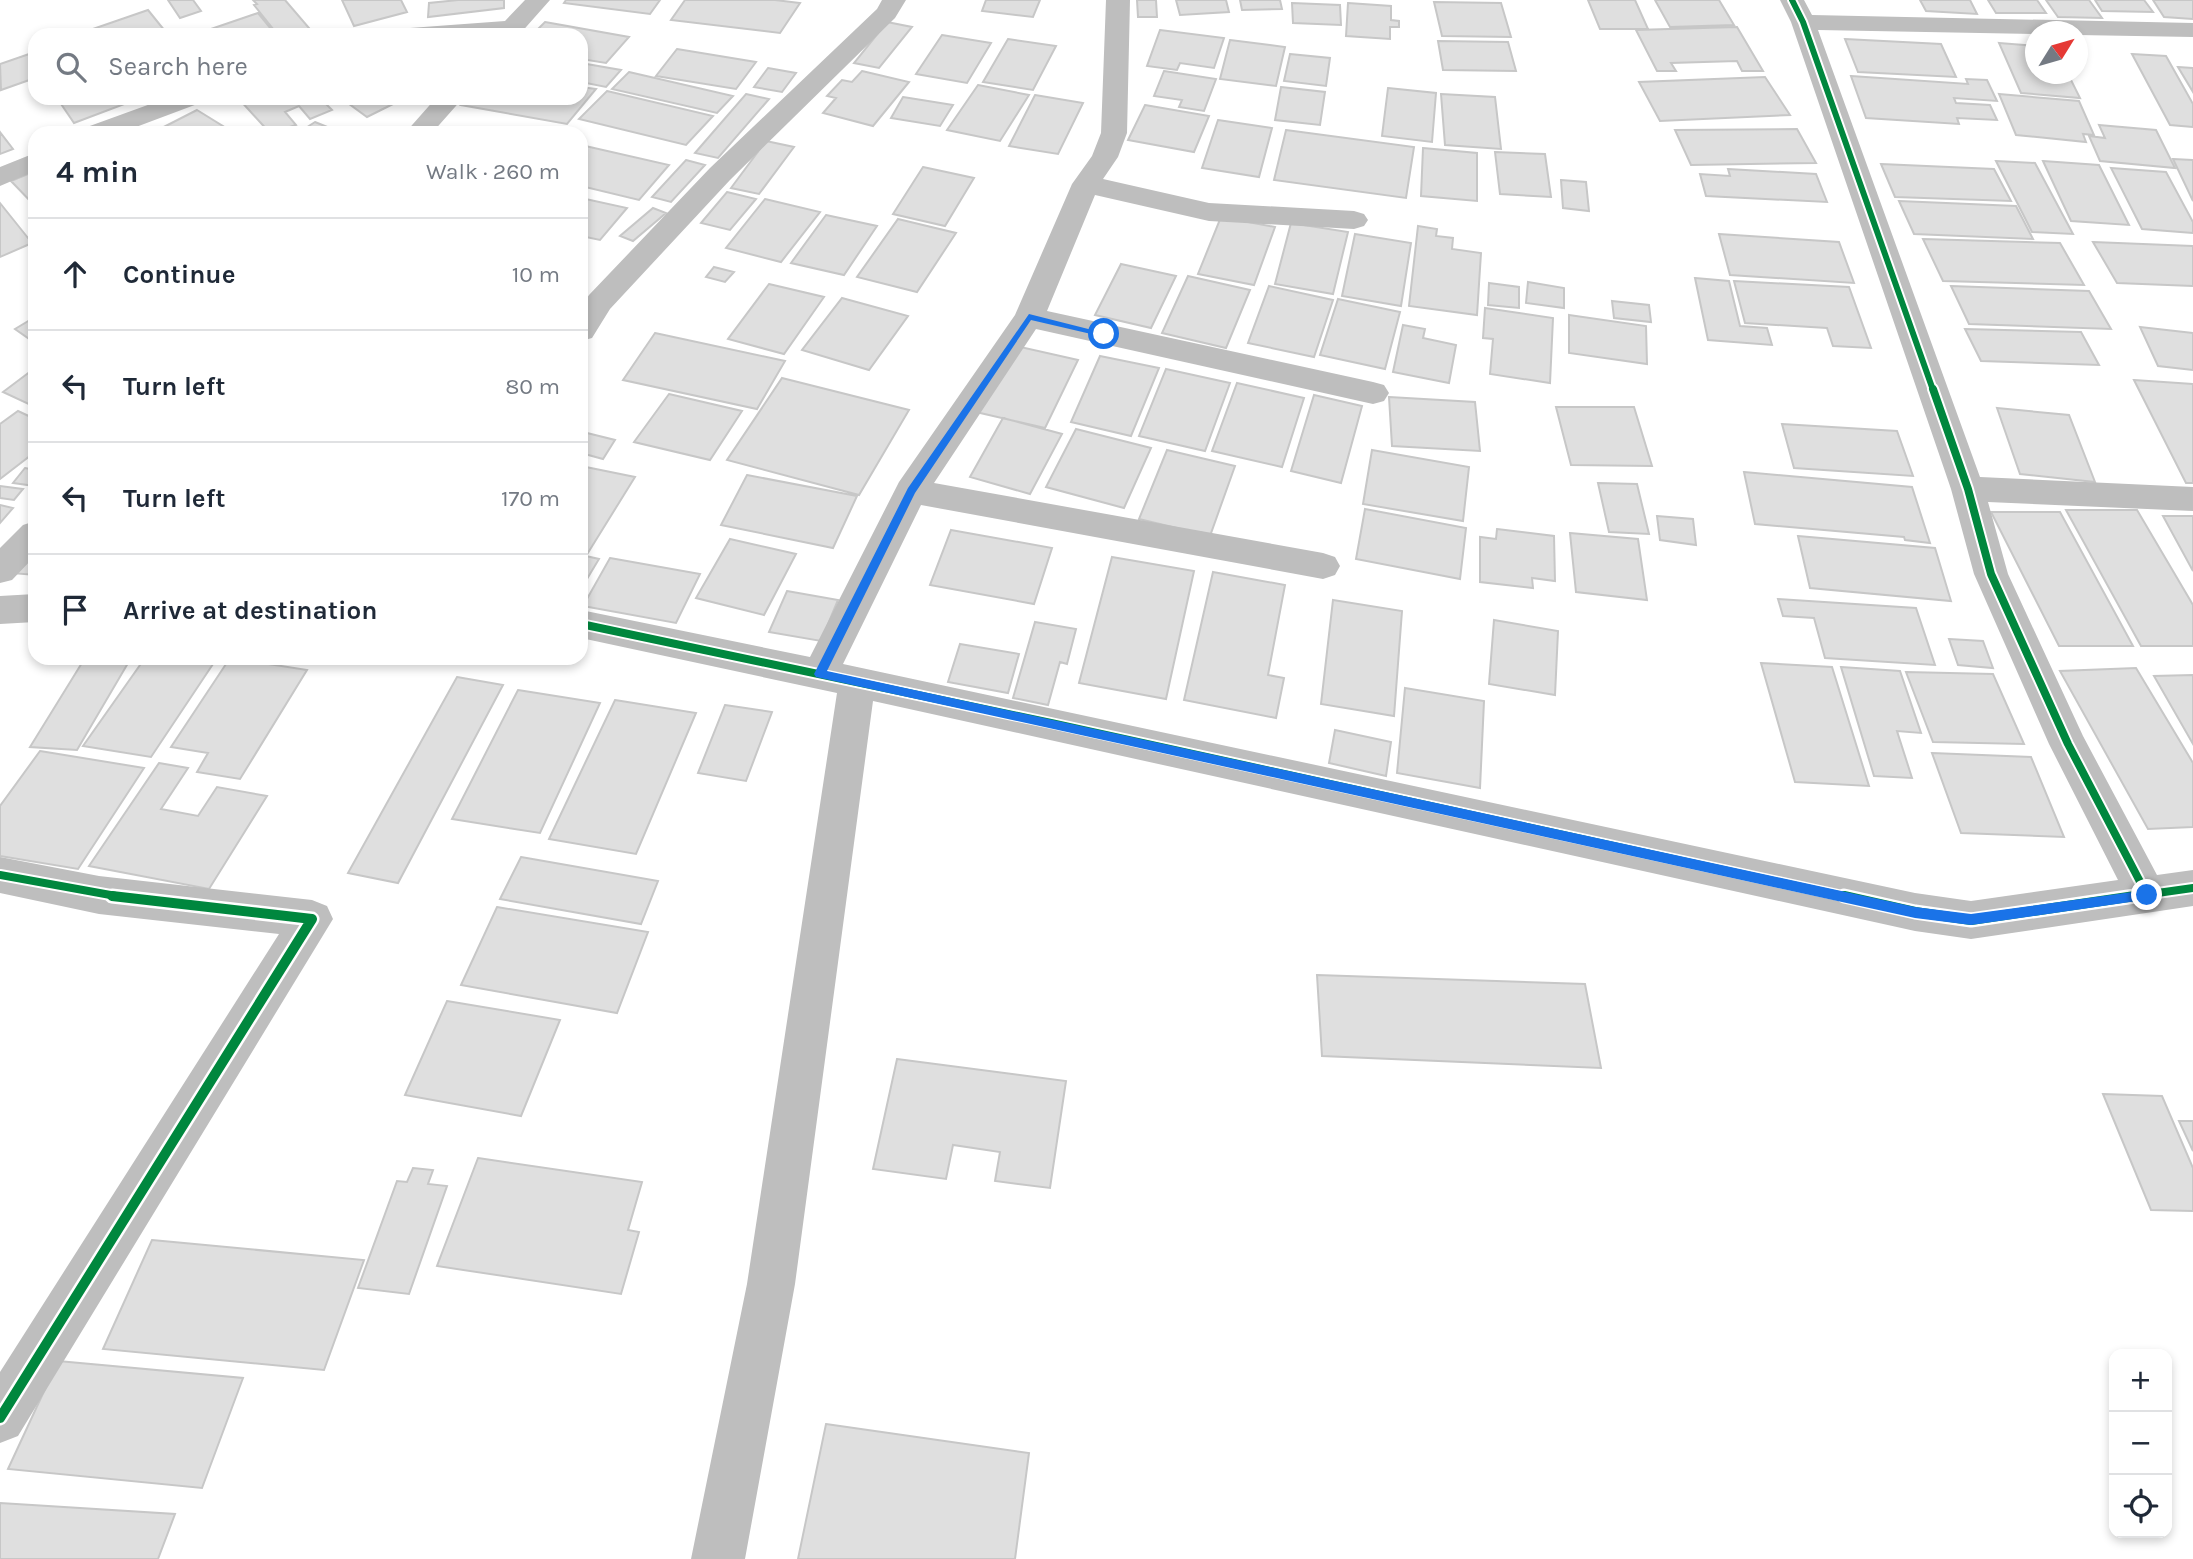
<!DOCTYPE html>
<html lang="en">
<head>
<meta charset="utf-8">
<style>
  body { margin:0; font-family:Karla,sans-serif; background:#f6f6f7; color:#1f2937 }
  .controls { position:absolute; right:21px; bottom:21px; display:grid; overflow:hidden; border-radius:14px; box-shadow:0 4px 10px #0003 }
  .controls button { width:63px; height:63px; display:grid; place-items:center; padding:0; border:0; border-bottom:2px solid #e0e1e3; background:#fff; color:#1f2937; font:35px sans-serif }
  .compass { position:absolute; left:2025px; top:21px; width:63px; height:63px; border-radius:50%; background:#fff; box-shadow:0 4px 10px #0003; rotate:53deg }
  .stop { position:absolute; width:21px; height:21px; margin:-16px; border:5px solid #1a73e8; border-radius:50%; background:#fff }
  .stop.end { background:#1a73e8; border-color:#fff; box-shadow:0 2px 7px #0008 }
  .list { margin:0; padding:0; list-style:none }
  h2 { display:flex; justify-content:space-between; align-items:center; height:91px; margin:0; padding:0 28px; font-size:30px }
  h2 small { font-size:23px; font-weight:400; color:#747a83 }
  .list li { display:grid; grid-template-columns:46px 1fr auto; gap:21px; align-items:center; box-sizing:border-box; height:112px; padding:0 28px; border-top:2px solid #e0e1e3 }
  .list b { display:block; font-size:26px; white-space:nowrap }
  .list em { font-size:23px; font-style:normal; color:#747a83 }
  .icon { flex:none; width:38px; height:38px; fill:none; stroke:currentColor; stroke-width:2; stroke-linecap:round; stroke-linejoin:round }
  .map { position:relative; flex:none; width:2193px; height:1559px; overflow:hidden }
  .search { position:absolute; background:#fff; box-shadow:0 4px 10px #0003; left:28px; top:28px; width:560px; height:77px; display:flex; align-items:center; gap:18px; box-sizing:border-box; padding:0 24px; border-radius:21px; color:#747a83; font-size:26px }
  .panel { position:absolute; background:#fff; box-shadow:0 4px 10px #0003; left:28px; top:126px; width:560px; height:539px; border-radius:21px }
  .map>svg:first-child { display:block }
  .building { fill:#dfdfdf; stroke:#c7c7c7; stroke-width:2 }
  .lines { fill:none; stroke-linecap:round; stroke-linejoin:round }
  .minor { fill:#bebebe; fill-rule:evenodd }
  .cycleway-far2-casing { stroke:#fff; stroke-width:10 }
  .cycleway-far1-casing { stroke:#fff; stroke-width:12 }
  .cycleway-casing { stroke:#fff; stroke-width:15 }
  .cycleway-far2 { stroke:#00873e; stroke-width:6 }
  .cycleway-far1 { stroke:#00873e; stroke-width:8 }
  .cycleway { stroke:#00873e; stroke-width:10 }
  .route { fill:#1a73e8 }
</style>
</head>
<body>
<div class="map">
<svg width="2193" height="1559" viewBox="0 0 2193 1559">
  <rect width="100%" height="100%" fill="#fff"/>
  <!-- building -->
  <path class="building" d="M168,0h25l8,11 -21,7z
    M253,0h32l30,35h-37l-24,-30 3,-1z
    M342,0h59l6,12 -53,14z
    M458,0h46v8l-76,9 1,-14z
    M566,0h94l-10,14 -86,-11z
    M685,0h90l25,3 -20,30 -109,-13z
    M986,0h54l-7,17 -51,-6z
    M1137,0h19l1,17h-19z
    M1176,0h50l3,12 -49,3z
    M1240,0h40l2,9 -40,1z
    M1588,0h47l13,29h-48z
    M1655,0h64l15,25 -64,2z
    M1920,0h50l7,14 -51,-3z
    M1988,0h49l9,13h-50z
    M2046,0h43l13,18 -44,-1z
    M2095,0h49l9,12 -51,-1z
    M2153,0h40v19l-29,-2z
    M1434,2l67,1 10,34 -69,-1z
    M1292,3l48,2 1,20 -48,-2z
    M1348,3l43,3v14l8,1v6h-9v12l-44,-3z
    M148,10l17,21 -13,4h-62l-3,-4z
    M258,13l18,22h-68l-3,-4z
    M545,22l84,15 -23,26 -25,-4v-24h-49z
    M887,22l25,5 -33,41 -25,-5z
    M1737,27l26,44h-21l-5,-10 -66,2 5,8h-19l-21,-41z
    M1160,30l64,8 -10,30 -34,-5 -3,7 -30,-4z
    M942,35l49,8 -24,40 -51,-9z
    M1008,39l48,7 -23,44 -50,-8z
    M1845,39l96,5 15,33 -98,-5z
    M1230,40l55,7 -9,39 -56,-7z
    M1438,41l70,1 8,29 -73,-1z
    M1999,43l37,3v28h32l12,24 -59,-5z
    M677,49l79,13 -20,27 -80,-13z
    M35,52v26l-34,12 -1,-26z
    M1290,54l40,4 -4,28 -42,-5z
    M2132,54l34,2 27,48v23l-23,-2z
    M581,63l40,7 -15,17 -25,-5z
    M2178,67l15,1v24z
    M768,68l28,5 -14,19 -28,-5z
    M862,71l47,11 -36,44 -50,-13 13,-15 -9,-2 15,-16 10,2z
    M1164,71l52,8 -12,32 -25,-4 3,-7 -28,-4z
    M629,72l104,24 -16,17 -105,-24z
    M1851,76l117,8 -2,-5 21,1 10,21 -43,-3 2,5 34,2 7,15 -40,-2 2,6 -93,-6z
    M1765,77l25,38 -130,6 -21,-39z
    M978,85l51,10 -29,46 -53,-11z
    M581,87l15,2 -29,35 -106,-19 7,-7h113z
    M1281,87l44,5 -5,33 -45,-5z
    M1388,88l48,5 -4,49 -50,-6z
    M607,91l106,25 -27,29 -107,-26z
    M746,94l23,5 -51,59 -23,-5z
    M1441,94l54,3 6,52 -56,-4z
    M1999,94l80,7 15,34 -11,-1 3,8 -70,-7z
    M1035,95l48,8 -25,51 -49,-8z
    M903,97l50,8 -13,21 -49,-8z
    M57,98h67l3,5 -53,20z
    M238,98h82l12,12 -22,9 -11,-13 -14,6 11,13 -26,8z
    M341,98h64l-38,19z
    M1145,105l64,11 -15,36 -66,-12z
    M197,110l29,18 -9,5h-65z
    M1218,120l54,8 -13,49 -57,-9z
    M315,122l27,11h-44z
    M2099,125l57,5 19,38 -75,-7 -11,-25 16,2z
    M437,128l37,5h-41z
    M1797,129l19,34 -125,2 -16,-35z
    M1286,130l128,17 -8,51 -132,-18z
    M0,132l13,17 -13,5z
    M766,141l28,6 -35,47 -28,-6z
    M581,145l88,20 -30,35 -58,-14z
    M1423,148l54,5v48l-56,-5z
    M1495,152l50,2 6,43 -51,-3z
    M2173,159l20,1v41z
    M686,160l19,5 -34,37 -19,-5z
    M1996,161l39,2 38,71 -41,-2z
    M2043,161l56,4 30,60 -58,-4z
    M1881,164l113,5 17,32 -116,-4z
    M923,167l51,11 -29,48 -52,-12z
    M2111,168l55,4 27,50v11l-51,-4z
    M1728,169l88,5 11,28 -121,-6 -6,-22 30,2z
    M35,171v35l-24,-25z
    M1561,180l25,2 3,29 -26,-3z
    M727,192l29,7 -26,31 -29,-7z
    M581,198l46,10 -27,32 -19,-4z
    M765,199l55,13 -39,50 -55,-14z
    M1899,201l117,5 17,33 -119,-5z
    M0,203l32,40 -32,14z
    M653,208l13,5 -33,28 -13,-5z
    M826,215l51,11 -33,49 -53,-12z
    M1221,217l54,10 -21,58 -56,-11z
    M898,219l58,14 -39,59 -60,-15z
    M1291,223l57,9 -15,62 -58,-10z
    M1418,226l19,3 -1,7 17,2 -1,11 29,4 -4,62 -68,-9z
    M1355,234l56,9 -10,63 -59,-10z
    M1719,234l120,8 15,41 -124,-8z
    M1923,239l137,4 24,42 -141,-4z
    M2093,242l100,4v40l-76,-3z
    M1121,264l55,12 -25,52 -56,-13z
    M714,267l20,5 -9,10 -19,-5z
    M1188,276l62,14 -24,58 -64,-15z
    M1695,278l34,3 11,45 27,2 5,17 -64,-5z
    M1734,281l115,6 22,61 -38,-2 -6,-18 -82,-5z
    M1528,282l36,6v20l-38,-5z
    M1489,283l30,4v21l-31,-3z
    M769,284l55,13 -40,57 -56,-15z
    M1269,286l64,14 -19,57 -66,-14z
    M1951,286l138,5 22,38 -142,-5z
    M842,298l66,18 -39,54 -67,-20z
    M1338,299l62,13 -15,57 -65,-14z
    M1612,301l37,4 2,17 -37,-4z
    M1485,308l68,10 -3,65 -60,-9 3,-35 -10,-1z
    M1569,315l77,11 1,38 -78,-11z
    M35,317v26l-20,-14z
    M1403,325l22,4 -2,9 33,7 -7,38 -56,-11z
    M2140,327l53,6v37l-35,-4z
    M1965,329l116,3 18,33 -118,-4z
    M655,333l130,28 -28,48 -134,-29z
    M1012,345l66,15 -33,68 -69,-16z
    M1100,356l59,12 -28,68 -60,-14z
    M35,368v39l-32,-15z
    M1166,369l64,14 -25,68 -66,-15z
    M782,378l127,32 -50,85 -132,-35z
    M2134,380l59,4v99h-7z
    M1237,383l67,15 -22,69 -70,-16z
    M669,394l73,17 -32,49 -76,-18z
    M1314,395l48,11 -21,77 -50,-12z
    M1389,397l86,5 5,49 -88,-5z
    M1556,407h78l18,59 -81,-1z
    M1997,408l72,7 26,67 -75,-8z
    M18,411l17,8v33l-35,27v-55z
    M1003,418l59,16 -32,60 -60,-17z
    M1782,424l115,7 16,45 -119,-8z
    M1076,429l75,19 -27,60 -78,-21z
    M583,432l32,8 -12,19 -22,-6z
    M1167,450l68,16 -25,70 -71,-17z
    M1372,450l97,17 -6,54 -100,-17z
    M581,466l54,11 -49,79 13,3 -18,30z
    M25,468l10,2v16l-22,-3z
    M1744,472l168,15 18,56 -25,-3 -1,-3 -149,-13z
    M747,475l110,21 -24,52 -112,-23z
    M1598,483l39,1 12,50 -40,-2z
    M0,486l23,3 -9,11 -14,-2z
    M0,505l13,3 -13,15z
    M1365,509l101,19 -6,51 -104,-20z
    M2066,510h71l56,95v41h-52z
    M1991,512h69l73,134h-74z
    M1657,516l36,3 3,26 -36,-5z
    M2163,516h30v55z
    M1497,529l57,7 1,45 -23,-3 1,10 -53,-6v-45l16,2z
    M951,530l101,18 -18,56 -104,-19z
    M1570,533l68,6 9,61 -71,-8z
    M1798,536l137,12 16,53 -141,-13z
    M35,539v36l-24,-2z
    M730,539l66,15 -32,61 -68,-17z
    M1112,557l82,14 -28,128 -87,-16z
    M610,558l90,16 -24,49 -93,-17z
    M1213,572l72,13 -17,90 16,3 -8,40 -92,-18z
    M787,591l51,9 -17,41 -52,-9z
    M1778,599l138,9 19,57 -110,-7 -11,-40 -31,-2z
    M1333,600l69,11 -8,105 -73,-12z
    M1494,620l64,11 -3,64 -66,-11z
    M1035,622l41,7 -9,35 -7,-2 -12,43 -35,-7z
    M1949,639l34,2 10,27 -35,-3z
    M960,644l59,10 -11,39 -60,-11z
    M85,658h46l-54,92 -47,-3z
    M145,658h72l-66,99 -68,-11z
    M230,658l77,12 -67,109 -43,-7 11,-19 -37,-6z
    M1761,663l71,4 37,119 -74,-4z
    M1841,667l59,4 21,62 -24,-2 15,47 -38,-2z
    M2136,668l57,95v64l-45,2 -88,-158z
    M1906,672l87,2 31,70 -91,-2z
    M2193,675v69l-39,-68z
    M457,677l46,8 -105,198 -50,-10z
    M1405,688l79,13 -4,87 -83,-15z
    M518,690l82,13 -60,130 -88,-14z
    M615,700l81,13 -60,141 -87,-15z
    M725,705l47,7 -26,69 -48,-8z
    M1335,730l56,12 -5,34 -57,-13z
    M40,751l104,17 -66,101 -78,-13v-50z
    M1932,753l99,4 33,80 -103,-4z
    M159,763l29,5 -27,41 37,7 19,-29 50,9 -58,93 -120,-23z
    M521,857l137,24 -17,43 -141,-25z
    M497,907l151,25 -31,81 -156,-28z
    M1317,975l268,9 16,84 -279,-12z
    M447,1001l113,19 -39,96 -116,-21z
    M897,1059l169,22 -16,107 -55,-7 5,-29 -47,-7 -7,34 -73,-10z
    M2103,1094l59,2 31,72v43l-42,-1z
    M2179,1121h14v30z
    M478,1158l164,24 -14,48 11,2 -18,62 -184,-28z
    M413,1168l20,2 -5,14 19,2 -38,108 -51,-6 39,-107 10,1z
    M152,1240l212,20 -40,110 -221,-21z
    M58,1361l185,17 -41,110 -194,-19z
    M826,1424l203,29 -14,106h-217z
    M0,1503l175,11 -17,45h-158z"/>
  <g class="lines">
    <!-- minor -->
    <path class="minor" d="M525,0h25l-31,35h-121l3,-5 9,-2 95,-7z
      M882,0h24l-11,18 -165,162 -120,129 -18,29 -11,3v-34l8,-12 121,-127 167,-159z
      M1106,0h24l-3,133 -9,24 -15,22 106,24 145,8 10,3 4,6 -4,6 -10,3 -145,-8 -114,-26 -48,116 326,71 11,3 5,8 -5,8 -11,3 -337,-75 -102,154 389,70 12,4 5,9 -5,9 -12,4 -402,-74 -78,159 1072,229 56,8 147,-21 -69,-136 -75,-170 -23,-85 -160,-467 -11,-22h24l8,15 381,8v14l-115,-2v-3h-42v2l-218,-4 162,447 213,10v24l-205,-9 20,72 75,162 74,139 36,-5v36l-222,33 -56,-8 -1042,-230 -78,583 -50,275h-54l56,-275 90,-591 -256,-55v-28l229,47 89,-175 116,-167 57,-131 20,-28 9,-23z
      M167,98h37l-4,5 -80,30h-37l4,-6z
      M436,98h27l-31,35h-27z
      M35,153v18l-35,15v-19z
      M35,521v35l-23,24 -12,3v-35l23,-23z
      M35,594v28l-35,2v-28z
      M0,857l99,19 213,24 15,6 6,13 -315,517 -18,7v-71l279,-438 -180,-20 -99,-21z"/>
    <!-- cycleway-far2 casing -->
    <g class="cycleway-far2-casing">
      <path id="cycleway-far2" d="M1792,0l11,22 130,368"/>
    </g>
    <!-- cycleway-far1 casing -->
    <g class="cycleway-far1-casing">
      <path id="cycleway-far1" d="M1933,389l35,100 23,85 77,170 79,151
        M581,624l470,99 801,175
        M0,875l127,23
        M2122,898l71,-10"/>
    </g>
    <!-- cycleway casing -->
    <g class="cycleway-casing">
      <path id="cycleway" d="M1844,896l71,16 56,8 164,-24
        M0,1418l312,-499 -200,-23"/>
    </g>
    <!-- cycleway-far2 -->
    <use href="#cycleway-far2" class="cycleway-far2"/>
    <!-- cycleway-far1 -->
    <use href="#cycleway-far1" class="cycleway-far1"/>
    <!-- cycleway -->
    <use href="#cycleway" class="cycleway"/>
  </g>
  <!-- route -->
  <path class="route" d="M1029,314l79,20 -4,3 -73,-17 -116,173 -88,178 1088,236 56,7 176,-24 6,5 -2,4 -180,26 -56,-7 -1099,-241 -2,-3 94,-186z"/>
</svg>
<div class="controls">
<button>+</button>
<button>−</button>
<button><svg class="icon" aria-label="locate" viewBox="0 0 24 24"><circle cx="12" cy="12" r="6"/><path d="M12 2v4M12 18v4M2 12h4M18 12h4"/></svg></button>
</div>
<svg class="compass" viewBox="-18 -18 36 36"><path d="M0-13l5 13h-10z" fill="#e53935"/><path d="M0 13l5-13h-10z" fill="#747a83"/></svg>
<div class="stop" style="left:1104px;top:334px"></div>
<div class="stop end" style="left:2147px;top:895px"></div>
<div class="search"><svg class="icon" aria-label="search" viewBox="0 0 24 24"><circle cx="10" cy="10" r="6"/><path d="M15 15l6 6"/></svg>Search here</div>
<section class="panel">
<h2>4 min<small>Walk · 260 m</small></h2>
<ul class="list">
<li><svg class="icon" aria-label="ahead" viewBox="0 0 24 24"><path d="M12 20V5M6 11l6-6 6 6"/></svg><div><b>Continue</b></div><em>10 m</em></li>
<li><svg class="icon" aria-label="left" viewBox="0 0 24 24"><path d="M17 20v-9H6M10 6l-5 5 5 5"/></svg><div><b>Turn left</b></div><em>80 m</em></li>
<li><svg class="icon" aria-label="left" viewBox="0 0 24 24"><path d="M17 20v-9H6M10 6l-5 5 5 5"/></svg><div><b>Turn left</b></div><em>170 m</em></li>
<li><svg class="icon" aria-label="arrive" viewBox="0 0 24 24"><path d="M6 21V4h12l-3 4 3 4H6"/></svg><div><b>Arrive at destination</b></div></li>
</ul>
</section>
</div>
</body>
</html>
